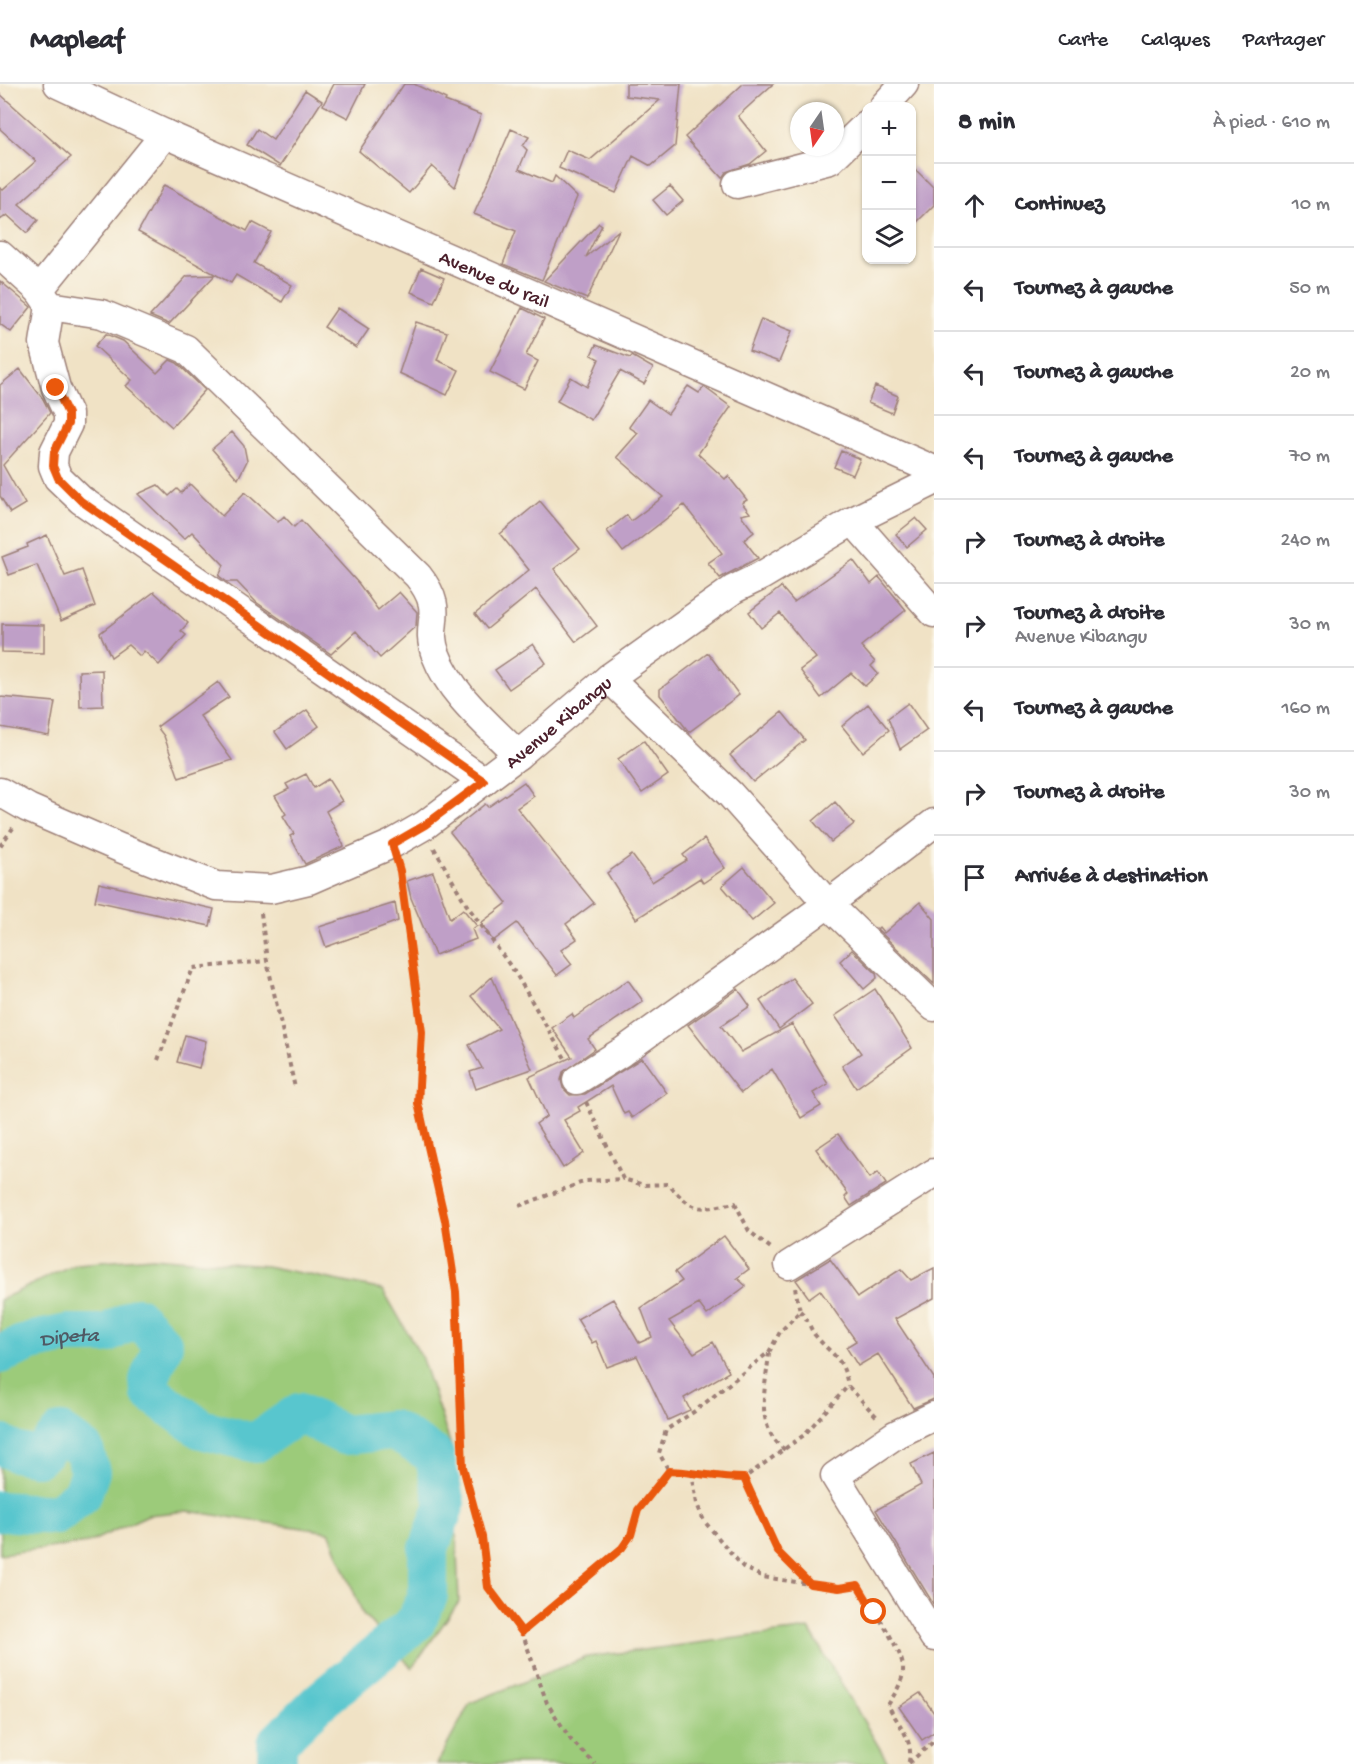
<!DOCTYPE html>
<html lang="fr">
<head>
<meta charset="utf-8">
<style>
  body { margin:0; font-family:"Gochi Hand",sans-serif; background:#f2f2f3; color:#2b2b33 }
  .controls { position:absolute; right:18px; top:18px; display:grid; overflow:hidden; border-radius:12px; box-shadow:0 2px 4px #0004 }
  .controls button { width:54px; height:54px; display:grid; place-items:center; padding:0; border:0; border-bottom:2px solid #e1e1e2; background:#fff; color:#2b2b33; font:30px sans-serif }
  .compass { position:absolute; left:790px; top:18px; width:54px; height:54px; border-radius:50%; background:#fff; box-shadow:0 2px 4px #0004; rotate:193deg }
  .stop { position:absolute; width:18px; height:18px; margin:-14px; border:4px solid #ea580c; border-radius:50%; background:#fff }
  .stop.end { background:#ea580c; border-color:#fff; box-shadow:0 2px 6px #0008 }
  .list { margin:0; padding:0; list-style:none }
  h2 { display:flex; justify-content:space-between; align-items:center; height:78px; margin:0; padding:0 24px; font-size:26px }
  h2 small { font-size:20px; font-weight:400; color:#7c7c81 }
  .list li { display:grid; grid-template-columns:39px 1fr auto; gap:18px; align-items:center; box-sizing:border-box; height:84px; padding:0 24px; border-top:2px solid #e1e1e2 }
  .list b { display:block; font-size:22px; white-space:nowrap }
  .list p { margin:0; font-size:20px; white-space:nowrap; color:#7c7c81 }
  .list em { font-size:20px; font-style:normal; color:#7c7c81 }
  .icon { flex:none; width:33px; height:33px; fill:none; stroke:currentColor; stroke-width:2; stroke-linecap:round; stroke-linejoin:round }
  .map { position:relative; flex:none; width:934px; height:1680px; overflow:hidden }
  header { display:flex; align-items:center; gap:36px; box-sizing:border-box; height:84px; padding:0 30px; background:#fff; border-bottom:2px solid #e1e1e2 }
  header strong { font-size:28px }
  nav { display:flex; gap:33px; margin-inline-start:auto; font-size:21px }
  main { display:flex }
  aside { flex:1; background:#fff }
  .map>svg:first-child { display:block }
  .green { fill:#9ccb7a; stroke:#737552; stroke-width:1.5 }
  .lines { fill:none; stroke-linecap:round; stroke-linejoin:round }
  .river { stroke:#59c6ce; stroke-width:40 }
  .building { fill:#bf9fc7 }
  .minor-casing { stroke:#9d8078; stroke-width:31 }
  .path { stroke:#9d8078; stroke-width:4; stroke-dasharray:4.5 4.5; stroke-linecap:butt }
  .minor { stroke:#fff; stroke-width:28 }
  .route { stroke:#ea580c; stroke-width:8 }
  .labels { text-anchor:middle; stroke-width:6; stroke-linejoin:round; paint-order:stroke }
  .street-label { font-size:20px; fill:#4a1f2b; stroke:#fbf7ec }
  .water-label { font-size:21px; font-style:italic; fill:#4f5964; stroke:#fbf7ec }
</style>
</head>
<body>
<header>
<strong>Mapleaf</strong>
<nav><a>Carte</a><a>Calques</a><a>Partager</a></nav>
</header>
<main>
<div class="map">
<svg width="934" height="1680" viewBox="0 0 934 1680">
  <rect width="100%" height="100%" fill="#fbf7ec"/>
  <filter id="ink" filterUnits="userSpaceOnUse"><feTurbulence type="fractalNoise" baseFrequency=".0167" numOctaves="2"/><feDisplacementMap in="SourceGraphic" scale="12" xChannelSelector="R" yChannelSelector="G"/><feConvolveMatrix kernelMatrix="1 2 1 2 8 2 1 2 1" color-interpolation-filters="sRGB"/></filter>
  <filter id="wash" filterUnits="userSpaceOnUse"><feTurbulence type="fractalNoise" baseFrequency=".008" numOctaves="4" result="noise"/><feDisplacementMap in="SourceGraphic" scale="24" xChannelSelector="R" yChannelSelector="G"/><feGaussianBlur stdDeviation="1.35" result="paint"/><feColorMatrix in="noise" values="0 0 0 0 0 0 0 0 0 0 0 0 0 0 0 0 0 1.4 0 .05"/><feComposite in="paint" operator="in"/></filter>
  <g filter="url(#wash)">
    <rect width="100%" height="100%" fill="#f0e2c5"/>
    <!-- green -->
    <path class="green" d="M153,1173l113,9 117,24 38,66 32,96 6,150 -47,66 -49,-54 -34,-82 -141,-21 -40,4 -60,28 -88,11v-254l76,-37z
      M809,1545l80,135h-452l33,-61 117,-46z"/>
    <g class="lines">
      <!-- river -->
      <g class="river">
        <path id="s1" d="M0,1270l32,-13 35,-7h39l31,-17 26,28 -14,35 1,12 51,37 54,14 44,-30 45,22 49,-5 41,25 11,49 -17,47v45l-13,27 -96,79 -42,41v21"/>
        <path d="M0,1360l15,8 23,5 23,-24 23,17 6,22 -8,22 -26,21 -56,-4"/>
      </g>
    </g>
    <g id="blocks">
      <!-- building -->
      <path class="building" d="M334,0h31l-17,34 -25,-13z
        M404,0h10l32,15 -1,2 36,14 -26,72 -23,-21 -23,27 -50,-42z
        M626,0h55l-6,62 -24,20 -18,-10 -17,37 -57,-25 8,-18 23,10 70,-60 -34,-4z
        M743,0h30l-35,32 28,35 -16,13 -24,8 -4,6 -37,-41z
        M305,6l17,11 -42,65 -33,-21 10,-16 16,11z
        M0,10l71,63 -52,47 19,16 -11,13 -20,-18 -7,5v-32l3,2 33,-29 -36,-32z
        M511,45l18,8 -6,9 4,4 -8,19 33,14 3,-7 22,21 -35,83 -39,-16 13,-33 -42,-17z
        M912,82l22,22v17l-22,22z
        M164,101l83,46 5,-9 19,10 -17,31 38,22 -10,17 -46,-27 -5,8 -93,-51z
        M670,102l13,15 -17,14 -13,-15z
        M599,139l3,2 -16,32 33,-27 -32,69 -43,-18z
        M421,184l23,10 -10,24 -23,-10z
        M215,191l-46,49 -19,-8 37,-40z
        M0,197l31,26 -20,25 -11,-8z
        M337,224l32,21 -13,19 -32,-21z
        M522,224l22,11 -18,36 12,6 -14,28 -34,-17z
        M761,235l31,12 -13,31 -30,-11z
        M416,238l31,10 -10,28 22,10 -12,25 -48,-22z
        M106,250l17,7 34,32 13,-13 7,3 28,27 -33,37 -46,-41 6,-6 -37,-34z
        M596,261l34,13 2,-2 21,12 -9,16 -24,-13 -29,49 -34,-19 14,-24 16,10 12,-28 -8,-4z
        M20,285l23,30 7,14 -47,52 22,39 -15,9 -10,-17v-111z
        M688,302l11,7 5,-6 27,20 -33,47 27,25 3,-3 19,24 -5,3 8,10 -9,2 13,17 -10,8 14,18 -38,20 -12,-15 14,-10 -38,-48 -61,47 -16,-21 20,-16 4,6 32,-24 -46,-40 21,-24 -9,-6 19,-27 20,14z
        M875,302l23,10 -6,17 -24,-10z
        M232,348l12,14 3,15 -9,18 -26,-30z
        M841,367l19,8 -7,16 -19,-8z
        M190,400l32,32 23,-24 33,30 6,-6 10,11 7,-7 58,64 19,26 21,-18 18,20 -1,14 -36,32 -24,-27 -25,23 -75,-52 -19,-20h-10l-8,-6 5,-11 -32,-33 -8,7 -46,-45 20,-9 11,11 8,-7 4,4z
        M540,417l40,48 -26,20 43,57 -21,16 -40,-53 -49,40 -12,-15 54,-44 -29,-36z
        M916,434l11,12 -20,17 -11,-13z
        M47,451l18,41 17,-6 13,36 -34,15 -24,-56 -28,10 -7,-18 26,-10 -1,-3z
        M853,476l18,24 8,-7 27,33 -45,36 14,16 -4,4 7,8 -13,12 -14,-13 -30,25 -21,-28 16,-12 -36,-45 -19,15 -12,-16 32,-25 13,15z
        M154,508l34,31 -7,8 5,4 -27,30 -15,-14 -4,5 -12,-11 -17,12 -11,-24z
        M2,540l42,1v28l-42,-1z
        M533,560l13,19 -37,26 -14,-19z
        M708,569l31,42 -50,37 -29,-37v-6z
        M102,586l1,36 -23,1 -1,-36z
        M218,598l11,15 -29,19 32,44 -53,18 -15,-42 -7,-9z
        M0,613l55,5 -6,34 -49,-9z
        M908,619l19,27 -27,19 -12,-31z
        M868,620l21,26 -26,22 -21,-26z
        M307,626l12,16 -32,23 -12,-17z
        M782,628l23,28 -52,42 -23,-27z
        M644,657l24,34 -26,18 -24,-34z
        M306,690l8,14 14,-9 14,22 -16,10 18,35 -39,18 -15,-28 4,-2 -11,-18 3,-2 -11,-18 14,-7 -3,-5z
        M524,698l10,14 -17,12 77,95 -28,21 11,15 -16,11 11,14 -15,11 -40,-52 -24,18 -12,-18 26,-20 -57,-71 35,-28 3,3z
        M835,718l19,22 -23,18 -18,-21z
        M704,755l21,29 -22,15 -3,-5 -64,41 -29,-46 25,-18 20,27 35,-22 -4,-5z
        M744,783l30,36 -22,18 -30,-35z
        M433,788l17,47 13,-10 14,17 -5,3 4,10 -41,16 -24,-57 -4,-17z
        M99,799l115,26 -4,17 -115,-25z
        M920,818l14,17v65l-57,-55 2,-2 5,6z
        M395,819l3,18 -72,26 -7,-20z
        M852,866l24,23 1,5 -13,11 -24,-28z
        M492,893l40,92 -56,20 -6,-17 12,-4 -13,-23 30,-16 -28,-33z
        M792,894l20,26 -33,25 -19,-28z
        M628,896l15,21 -55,38 7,10 -32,23 -2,8 2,8 7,7 15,-1 57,-36 25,35 -35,25 -4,-6 -4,2 -13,-28 -33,21 2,4 -16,9 20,33 -21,15 -27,-44 11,-8 -18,-39 43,-20 -20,-29 20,-14 2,4z
        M738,905l12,17 -29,20 20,26 51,-28 36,60 -15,9 8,13 -20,12 -29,-49 -31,24 -53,-68z
        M875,905l37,59 -56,40 -14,-22 19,-13 -26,-37z
        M185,951l21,6 -7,27 -22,-6z
        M838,1050l32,44 8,-6 8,12 -35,22 -6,-9 3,-3 -32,-45z
        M724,1152l25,33 -12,9 9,8 -39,29 -8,-11 -30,17 25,32 19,-11 16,30 -45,26 6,12 -22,10 -31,-64 -30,11 -11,-26 -4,2 -15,-24 36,-20 26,44 13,-6 -11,-29 41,-27 -7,-9z
        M830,1175l28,38 43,-28 10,11 23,-12v30l-39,21 39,59v21l-21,9 -35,-54 -20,12 -12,-19 10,-6 -36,-51 -11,8 -13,-18z
        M934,1369v152l-58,-95 45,-25 -10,-21z
        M920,1609l14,20v19l-12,8 -23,-33z"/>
    </g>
  </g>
  <g filter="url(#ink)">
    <use href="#blocks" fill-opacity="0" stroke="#9d8078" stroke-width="1.5"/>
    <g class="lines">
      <!-- minor casing -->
      <g class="minor-casing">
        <g id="minor">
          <path id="s2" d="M58,0l107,50 769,336"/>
          <path d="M884,22l20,-22"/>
          <path d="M737,100l93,-24 36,-35"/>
          <path d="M0,171l39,35 11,16 52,8 84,35 232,227c30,38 5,46 18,79 15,40 52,69 82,100"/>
          <path d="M39,206l126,-156"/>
          <path d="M50,222l-6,37 12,45 12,26v10l-14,28 -1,14 5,12 23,22 403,281"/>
          <path d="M853,437l81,92"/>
          <path d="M609,594l121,116 98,110 106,103"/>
          <path id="s3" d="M0,708l28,16 92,40 96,38 55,3 38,-9 83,-36 33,-19 93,-70 91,-77 125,-89 27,-13 92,-55 81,-40"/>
          <path d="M577,996l45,-28 206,-148 106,-81"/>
          <path d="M789,1181l145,-92"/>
          <path d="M934,1332l-39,19 -60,41 99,161"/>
        </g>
      </g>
      <!-- path -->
      <path class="path" d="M0,762l13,-18
        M434,764l32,56 50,70 50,86
        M399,784l23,164 -3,71 26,117 11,72 7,175 19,70 6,50 34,45 25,71 24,37 24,24
        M261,829l6,48 28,127
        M158,976l35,-92 74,-7
        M586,1018l37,77 21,6 24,-1c27,29 29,26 67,19l14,28 23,18
        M519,1122l67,-25 37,-2
        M800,1227c8,7 9,16 15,24 18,22 28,21 33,51
        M769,1269c-3,35 -16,72 16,97
        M669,1387l23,1 33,6h19l60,-43 44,-49 29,31
        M692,1388l5,32 7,17 39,46 20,10 46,7
        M744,1394l34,74 32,32 29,4 19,-3c11,18 44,64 45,82 1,14 -8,26 -15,38 10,20 28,36 20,59
        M522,1548l100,-84 9,-13 7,-25 31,-39 -10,-18 7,-23 29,-19 74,-59 11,-20 20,-21 -5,-23
        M909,1679l25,-22"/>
      <!-- minor -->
      <use href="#minor" class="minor"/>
    </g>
  </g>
  <g class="lines" filter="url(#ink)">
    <!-- route -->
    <path class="route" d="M56,304l12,26v10l-14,28 -1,14 5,12 23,23 403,280 -59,44 -33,19 8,27 22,161 -4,71 27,117 11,72 7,175 19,70 6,50 34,45 100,-84 9,-13 7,-25 31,-39c26,1 49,7 75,7l34,74 32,32 29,4 19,-3 16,27"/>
  </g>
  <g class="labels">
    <!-- street labels -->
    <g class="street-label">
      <text dy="7" stroke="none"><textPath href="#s2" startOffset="478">Avenue du rail</textPath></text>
      <text dy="7" stroke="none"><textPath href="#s3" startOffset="627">Avenue Kibangu</textPath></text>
    </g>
    <!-- water labels -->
    <g class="water-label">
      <text dy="7" stroke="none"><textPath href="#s1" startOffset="72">Dipeta</textPath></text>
    </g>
  </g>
</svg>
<div class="controls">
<button>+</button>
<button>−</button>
<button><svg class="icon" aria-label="layers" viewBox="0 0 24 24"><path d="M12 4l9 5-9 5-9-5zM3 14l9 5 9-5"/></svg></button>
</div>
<svg class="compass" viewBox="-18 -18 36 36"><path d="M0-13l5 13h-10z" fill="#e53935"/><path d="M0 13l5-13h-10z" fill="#7c7c81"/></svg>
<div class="stop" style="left:874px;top:1528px"></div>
<div class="stop end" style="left:56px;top:304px"></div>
</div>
<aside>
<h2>8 min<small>À pied · 610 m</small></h2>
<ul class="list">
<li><svg class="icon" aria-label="ahead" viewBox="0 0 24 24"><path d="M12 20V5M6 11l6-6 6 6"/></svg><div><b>Continuez</b></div><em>10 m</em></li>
<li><svg class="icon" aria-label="left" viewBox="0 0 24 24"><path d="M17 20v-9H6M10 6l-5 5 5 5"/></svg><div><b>Tournez à gauche</b></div><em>50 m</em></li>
<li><svg class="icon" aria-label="left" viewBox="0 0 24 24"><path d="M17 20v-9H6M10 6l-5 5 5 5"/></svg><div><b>Tournez à gauche</b></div><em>20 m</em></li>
<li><svg class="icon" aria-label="left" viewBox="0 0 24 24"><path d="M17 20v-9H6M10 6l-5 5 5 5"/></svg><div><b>Tournez à gauche</b></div><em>70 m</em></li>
<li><svg class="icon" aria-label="right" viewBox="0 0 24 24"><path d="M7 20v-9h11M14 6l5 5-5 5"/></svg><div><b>Tournez à droite</b></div><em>240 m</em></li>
<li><svg class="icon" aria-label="right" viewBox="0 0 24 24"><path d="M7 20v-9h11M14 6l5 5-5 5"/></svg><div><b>Tournez à droite</b><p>Avenue Kibangu</p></div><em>30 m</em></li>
<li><svg class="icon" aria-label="left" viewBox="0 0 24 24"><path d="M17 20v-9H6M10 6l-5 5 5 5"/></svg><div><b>Tournez à gauche</b></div><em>160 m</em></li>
<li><svg class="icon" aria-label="right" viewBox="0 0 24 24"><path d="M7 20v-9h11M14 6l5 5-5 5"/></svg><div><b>Tournez à droite</b></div><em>30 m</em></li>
<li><svg class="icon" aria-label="arrive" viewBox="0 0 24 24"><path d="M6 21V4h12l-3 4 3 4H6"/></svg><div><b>Arrivée à destination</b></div></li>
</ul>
</aside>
</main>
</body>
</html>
